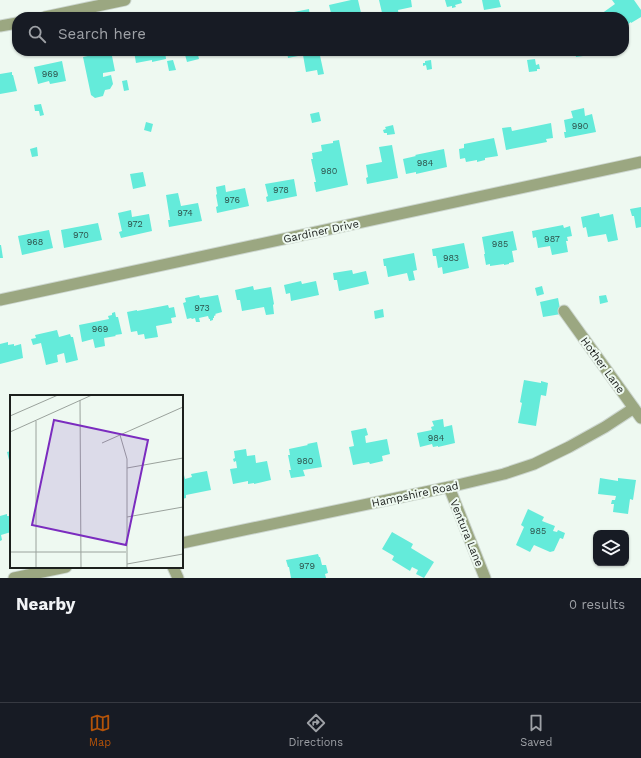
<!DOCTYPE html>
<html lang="en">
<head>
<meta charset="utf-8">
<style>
  body { margin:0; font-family:"Work Sans",sans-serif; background:#20242c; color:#f1f3f6 }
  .controls { position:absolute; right:12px; bottom:12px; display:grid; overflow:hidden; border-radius:8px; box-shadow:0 1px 3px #0004 }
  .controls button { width:36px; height:36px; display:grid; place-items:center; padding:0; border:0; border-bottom:1px solid #363941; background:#171b24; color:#f1f3f6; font:20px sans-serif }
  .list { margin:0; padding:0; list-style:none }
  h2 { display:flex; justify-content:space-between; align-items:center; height:52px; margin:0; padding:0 16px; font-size:17px }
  h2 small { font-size:13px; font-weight:400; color:#9ea1a6 }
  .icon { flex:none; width:22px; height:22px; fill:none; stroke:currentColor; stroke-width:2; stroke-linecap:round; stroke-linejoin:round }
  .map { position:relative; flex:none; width:641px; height:578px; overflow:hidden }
  .search { position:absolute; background:#171b24; box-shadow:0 1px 3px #0004; left:12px; right:12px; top:12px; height:44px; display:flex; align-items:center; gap:10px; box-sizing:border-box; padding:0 14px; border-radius:16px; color:#9ea1a6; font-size:15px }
  .sheet { height:124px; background:#171b24 }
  nav { display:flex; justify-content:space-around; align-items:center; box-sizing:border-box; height:56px; border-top:1px solid #363941; background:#171b24; font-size:11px; color:#9ea1a6 }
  nav a { display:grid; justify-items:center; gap:2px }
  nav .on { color:#b45309 }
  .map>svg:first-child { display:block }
  .building { fill:#64ebda }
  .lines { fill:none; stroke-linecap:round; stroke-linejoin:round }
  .minor-casing { stroke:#ccd6cf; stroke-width:13 }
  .minor { stroke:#9ba781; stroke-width:11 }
  .labels { text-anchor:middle; stroke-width:4; stroke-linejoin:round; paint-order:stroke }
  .number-label { font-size:9px; fill:#2e534c }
  .street-label { font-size:11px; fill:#1c201d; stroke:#eef9f1 }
  .inset-road { fill:none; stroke:#9aa29c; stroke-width:1 }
  .view { fill:#7b2cbf; fill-opacity:0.15; stroke:#7b2cbf; stroke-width:2 }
  .inset-edge { fill:none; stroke:#1c201d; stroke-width:2 }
</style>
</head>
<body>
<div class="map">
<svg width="641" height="578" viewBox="0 0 641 578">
  <rect width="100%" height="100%" fill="#eef9f1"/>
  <!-- building -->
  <path class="building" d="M351,0h7l4,17h-30l-3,-12z
    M379,0h32l1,7 -14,3 1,7h-16z
    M445,0h16l1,3 -7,2 1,2 -4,1v-2l-5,1z
    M482,0h17l2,7 -17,3z
    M612,0h22l7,10v7l-10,6v-1l-7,5v-10h-21l-2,-3 14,-10z
    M309,9l1,8h-30l-1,-2z
    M111,51l4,20 -12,2v4l8,-2 2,9 -3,5 -5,1 -2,6 -8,2 -4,-3 -8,-38z
    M134,51h31l1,8 -14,3v-2l-16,3z
    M184,51h13l2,8 -12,3z
    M236,51h13v2l-12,2z
    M287,51h32l5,23 -6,1 -1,-5 -11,2 -3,-17 -15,3z
    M575,51h7l1,5 -7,1z
    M535,59l1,6 3,-1 1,5h-3v2l-8,1 -2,-12z
    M173,60l3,10 -7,1 -2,-10z
    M431,60l1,9 -5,1 -1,-5 -3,1v-3h2v-2z
    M62,61l4,20 -16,3 -1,-3 -11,3 -4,-17z
    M12,72v3h1l4,16 -17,3v-20z
    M127,80l2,10 -5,1 -2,-10z
    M41,104l3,11 -4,1 -1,-5h-4l-1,-6z
    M584,108l1,8 7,-2 4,18 -31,6 -1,-6h2l-2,-12 9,-2 -2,-7z
    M319,112l2,9 -9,2 -2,-9z
    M146,122l7,2 -2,8 -7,-2z
    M551,123l2,15 -7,1 1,3 -41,8 -4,-22 9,-1 1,4z
    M393,125l2,9 -8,1v-2h-3l-1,-3 3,-1 -1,-2z
    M494,138l4,18 -13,2v2l-8,2v-2l-11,2 -1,-4 -5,1 -1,-10 5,-1v-4z
    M339,140l9,45 -32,7 -2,-10h2l-5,-23h2l-1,-6 10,-2 -1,-6 12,-2v-2z
    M392,145l6,33 -31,6 -1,-6 2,-1 -2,-12 16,-3 -3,-15z
    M37,147l1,9 -6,1 -2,-8z
    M444,149l3,18 -31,7v-2l-10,2 -3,-15 13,-3 -1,-1z
    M143,172l3,14 -13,3 -3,-15z
    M294,179l3,17 -30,6 -1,-5 2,-1 -3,-12z
    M225,185l1,7 19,-4 4,18 -32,7 -1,-6 2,-1 -2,-11 1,-1 -1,-7z
    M178,193l3,13 17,-3 4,18 -33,6 -1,-7h2l-4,-25z
    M641,207v20l-5,1 -2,-12h-2l-2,-7z
    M131,210l1,7 17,-3 3,17 -31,7 -2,-6 3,-1 -4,-18z
    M599,213l1,4 13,-3 5,26 -10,2 -2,-8 -18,3 -2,-10 -3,1 -2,-11z
    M98,223l4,17 -38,8 -3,-18z
    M563,225l1,3 6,-2 2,10 -5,1 1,4h-2l2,11 -16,3 -2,-9 -12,2 -2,-11 -3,1 -1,-7z
    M49,230l4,18 -31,7 -4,-19z
    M513,231l4,19 -5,1 2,11 -5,1v1l-5,1v-1l-14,2v-2l-4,1 -2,-11h1l-3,-17z
    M464,243l5,25 -26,6 -1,-7 -4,1 -2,-12h-3l-1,-7z
    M0,245h1l2,13h-3z
    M414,253l3,17 -4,1 2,9 -6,1 -2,-8 -19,4 -2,-11h-2l-1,-7z
    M352,270l1,4 13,-3 3,13 -30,7 -2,-11h-3l-1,-7z
    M301,281l1,3 14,-3 3,14 -28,6 -1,-8 -4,1 -2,-9z
    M253,286l1,4 17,-3 3,17 -1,1 1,9 -8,1 -2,-8 -22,4 -2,-11h-3l-2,-10z
    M542,286l2,8 -7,2 -2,-8z
    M199,295l1,3 18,-3 4,17 -7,2 1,1 -2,1v2h-1v2l-3,1v-2h-1l-1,-3 -9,2 1,4h-4l-1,-4 -3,1 -1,-1 -4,1 -4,-16 3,-1 -1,-4z
    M606,295l2,7 -8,2 -1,-8z
    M558,298l3,16 -18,3 -3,-15z
    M168,305l1,3 5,-1 2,10 -5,1 1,5 -16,3 2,11 -13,2 -1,-5 -6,1 -1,-4 -6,1 -4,-20 10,-2v1z
    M383,309l1,8 -9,2 -1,-8z
    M115,312l1,5h2l4,17 -7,1 1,1 -12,2 1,8 -10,2 -2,-9 -11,3 -3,-17 30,-6 -1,-3 4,-1v-2z
    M57,330l2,7 11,-3 1,3h2l5,23 -12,3 -2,-10 -7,2 1,7 -12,3 -5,-22 -8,2 -2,-6 5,-1 -1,-3z
    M8,342v3l6,-1v2l7,-2 2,14 -23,6v-20z
    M524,380l17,3v-2l7,2 -2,13 -5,-1 -5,31 -18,-3 4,-20 -2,-1z
    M443,419l1,8 8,-2 3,18 -17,4v-1l-5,1 -1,-3 -12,3 -3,-14 15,-3 -1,-3 3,-1 -2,-5z
    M366,428l2,7 -3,1 1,7 21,-4 3,15 -8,2 1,5 -13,3 -1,-2 -16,3 -4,-18 5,-1 -3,-15z
    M317,442l5,25 -19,3 2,6 -14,2 -2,-8h2l-3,-15h2l-1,-6 19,-4 -1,-1z
    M246,449l1,7 8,-1 1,8 11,-2 4,19 -17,4v-1l-6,1v-3l-15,3 -3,-15 7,-1 -1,-7 -2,1 -1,-3 2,-1 -1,-7z
    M11,451v9h-2l-2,-8z
    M207,471l4,19 -25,5v3l-4,1v-24h2l1,4 7,-2 -1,-3z
    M600,478l18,3v-3l18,2 -3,20 -3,-1 -2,15 -15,-2 1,-8h-3l1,-4h3l1,-4 -18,-2z
    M528,509l16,8 -2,4 13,5 -2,5 4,1 1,-2 7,3 -2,6 -3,-1 -6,13 -4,1 -16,-7 -4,7 -14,-7 8,-18 -3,-2z
    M7,514v2h4v16l-10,3 1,5 -2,1v-25z
    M392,532l21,12 -2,4 23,14 -10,16 -8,-4 2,-4 -6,-3 -2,4 -18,-11 2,-4 -12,-7z
    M318,554l1,3h1l2,8h4l2,8 -3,1 1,4h-35l-2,-11h-1l-2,-7z"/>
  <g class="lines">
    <!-- minor casing -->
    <g class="minor-casing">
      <path id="minor" d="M45,17l80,-17
        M0,26l17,-3
        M0,300l641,-138
        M564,311l77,107
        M449,487l36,91
        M182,543l267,-56 55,-13 30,-10 35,-17 36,-20 29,-19
        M173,567l5,11
        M14,578l52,-11"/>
    </g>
    <!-- minor -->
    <use href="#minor" class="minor"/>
  </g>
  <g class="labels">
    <!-- number labels -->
    <g class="number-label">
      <text x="50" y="77">969</text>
      <text x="580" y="129">990</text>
      <text x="425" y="166">984</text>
      <text x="329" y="174">980</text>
      <text x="281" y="193">978</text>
      <text x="232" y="203">976</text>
      <text x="185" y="216">974</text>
      <text x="135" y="227">972</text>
      <text x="81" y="238">970</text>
      <text x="552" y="242">987</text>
      <text x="35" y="245">968</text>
      <text x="500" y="247">985</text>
      <text x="451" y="261">983</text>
      <text x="202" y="311">973</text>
      <text x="100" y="332">969</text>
      <text x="436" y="441">984</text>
      <text x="305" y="464">980</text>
      <text x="538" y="534">985</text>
      <text x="307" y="569">979</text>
    </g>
    <!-- street labels -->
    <g class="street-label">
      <text transform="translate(321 231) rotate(-12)" y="4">Gardiner Drive</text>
      <text transform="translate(603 365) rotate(54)" y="4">Hother Lane</text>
      <text transform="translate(415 494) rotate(-12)" y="4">Hampshire Road</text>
      <text transform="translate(467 533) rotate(68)" y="4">Ventura Lane</text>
    </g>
  </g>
  <!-- overview -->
  <g transform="translate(10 395)">
    <rect width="173" height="173" fill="#eef9f1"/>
    <path class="inset-road" d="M70,5l1,168M0,21l48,-21M26,26v147M0,37l82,-37M110,40l7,24v109M92,48l81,-36M117,73l56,-10M117,122l56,-10M0,157h116M117,169l56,-10"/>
    <path class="view" d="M44,25l94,20 -22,105 -94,-20z"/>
    <rect width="173" height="173" class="inset-edge"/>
  </g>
</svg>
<div class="controls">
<button><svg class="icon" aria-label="layers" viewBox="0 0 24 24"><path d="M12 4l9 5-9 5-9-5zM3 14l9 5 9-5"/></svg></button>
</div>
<div class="search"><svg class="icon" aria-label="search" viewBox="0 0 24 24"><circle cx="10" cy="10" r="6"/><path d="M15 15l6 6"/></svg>Search here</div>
</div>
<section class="sheet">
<h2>Nearby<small>0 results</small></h2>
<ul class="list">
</ul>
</section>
<nav>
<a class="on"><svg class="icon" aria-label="map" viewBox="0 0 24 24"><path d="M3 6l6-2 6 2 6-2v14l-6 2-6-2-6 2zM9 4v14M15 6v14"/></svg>Map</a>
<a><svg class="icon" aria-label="directions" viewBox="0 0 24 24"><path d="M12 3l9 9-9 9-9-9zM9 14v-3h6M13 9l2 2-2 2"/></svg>Directions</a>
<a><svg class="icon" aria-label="saved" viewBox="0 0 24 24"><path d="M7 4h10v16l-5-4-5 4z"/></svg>Saved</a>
</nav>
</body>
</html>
